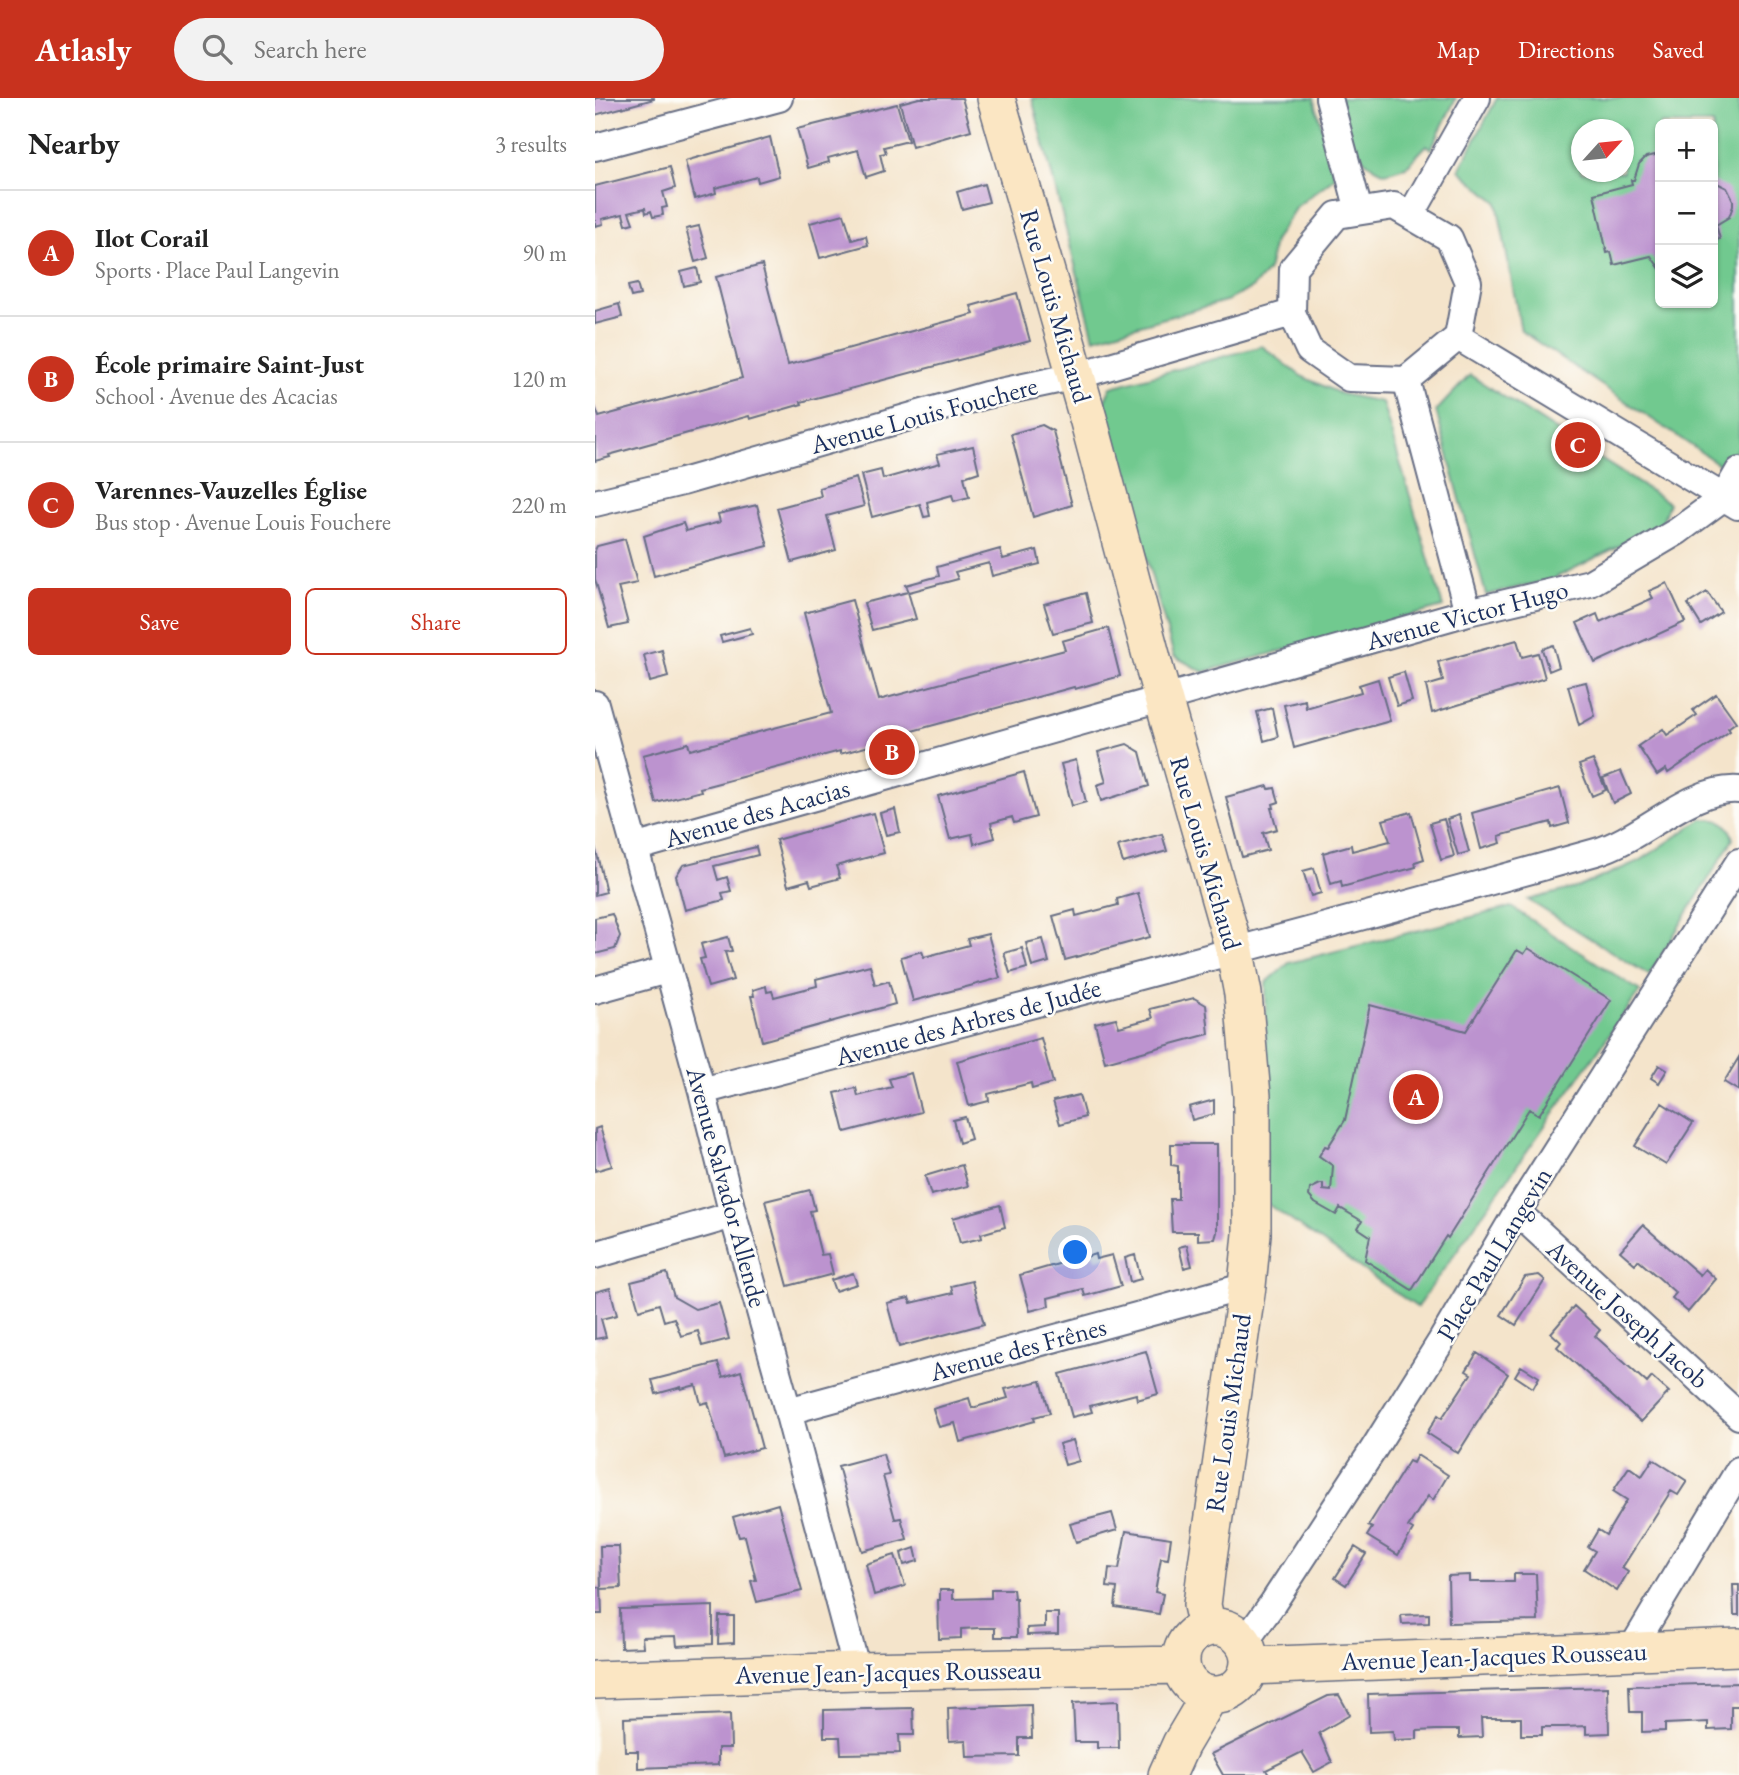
<!DOCTYPE html>
<html lang="en">
<head>
<meta charset="utf-8">
<style>
  body { margin:0; font-family:"EB Garamond",serif; background:#f2f2f2; color:#222 }
  .controls { position:absolute; right:21px; top:21px; display:grid; overflow:hidden; border-radius:10px; box-shadow:0 2px 5px #0004 }
  .controls button { width:63px; height:63px; display:grid; place-items:center; padding:0; border:0; border-bottom:2px solid #e0e0e0; background:#fff; color:#222; font:35px sans-serif }
  .compass { position:absolute; left:976px; top:21px; width:63px; height:63px; border-radius:50%; background:#fff; box-shadow:0 2px 5px #0004; rotate:63deg }
  .you { position:absolute; left:481px; top:1155px; width:24px; height:24px; margin:-18px; border:5px solid #fff; border-radius:50%; background:#1a73e8; box-shadow:0 0 0 10px #1a73e833 }
  .badge { display:grid; place-items:center; width:46px; height:46px; border-radius:50%; background:#c8321e; color:#fff; font-size:23px; font-weight:700 }
  .pin { position:absolute; translate:-50% -50%; border:4px solid #fff; box-shadow:0 2px 7px #0006 }
  .list { margin:0; padding:0; list-style:none }
  h2 { display:flex; justify-content:space-between; align-items:center; height:91px; margin:0; padding:0 28px; font-size:30px }
  h2 small { font-size:23px; font-weight:400; color:#767676 }
  .list li { display:grid; grid-template-columns:46px 1fr auto; gap:21px; align-items:center; box-sizing:border-box; height:126px; padding:0 28px; border-top:2px solid #e0e0e0 }
  .list b { display:block; font-size:26px; white-space:nowrap }
  .list p { margin:0; font-size:23px; white-space:nowrap; color:#767676 }
  .list em { font-size:23px; font-style:normal; color:#767676 }
  .actions { display:flex; gap:14px; padding:21px 28px }
  .actions a { flex:1; padding:16px 0; border:2px solid #c8321e; border-radius:10px; text-align:center; font-size:24px; color:#c8321e }
  .actions .main { background:#c8321e; color:#fff }
  .icon { flex:none; width:38px; height:38px; fill:none; stroke:currentColor; stroke-width:2; stroke-linecap:round; stroke-linejoin:round }
  .map { position:relative; flex:none; width:1144px; height:1677px; overflow:hidden }
  header { display:flex; align-items:center; gap:42px; box-sizing:border-box; height:98px; padding:0 35px; background:#c8321e; color:#fff }
  header strong { font-size:33px }
  nav { display:flex; gap:38px; margin-inline-start:auto; font-size:24px }
  .search { width:490px; height:63px; background:#f2f2f2; display:flex; align-items:center; gap:18px; box-sizing:border-box; padding:0 24px; border-radius:38px; color:#767676; font-size:26px }
  main { display:flex }
  aside { flex:1; background:#fff }
  .map>svg:first-child { display:block }
  .green { fill:#71c98f; stroke:#467c76; stroke-width:2; fill-rule:evenodd }
  .building { fill:#bc93cf }
  .lines { fill:none; stroke-linecap:round; stroke-linejoin:round }
  .street-casing { stroke:#676e84; stroke-width:30 }
  .secondary-casing { stroke:#676e84; stroke-width:40 }
  .street { stroke:#fff; stroke-width:26 }
  .secondary { stroke:#fbe6c3; stroke-width:37 }
  .labels { text-anchor:middle; stroke-width:5; stroke-linejoin:round; paint-order:stroke }
  .street-label { font-size:26px; fill:#1b2f5e; stroke:#fdfcf7 }
</style>
</head>
<body>
<header>
<strong>Atlasly</strong>
<div class="search"><svg class="icon" aria-label="search" viewBox="0 0 24 24"><circle cx="10" cy="10" r="6"/><path d="M15 15l6 6"/></svg>Search here</div>
<nav><a>Map</a><a>Directions</a><a>Saved</a></nav>
</header>
<main>
<aside>
<h2>Nearby<small>3 results</small></h2>
<ul class="list">
<li><span class="badge">A</span><div><b>Ilot Corail</b><p>Sports · Place Paul Langevin</p></div><em>90 m</em></li>
<li><span class="badge">B</span><div><b>École primaire Saint-Just</b><p>School · Avenue des Acacias</p></div><em>120 m</em></li>
<li><span class="badge">C</span><div><b>Varennes-Vauzelles Église</b><p>Bus stop · Avenue Louis Fouchere</p></div><em>220 m</em></li>
</ul>
<div class="actions"><a class="main">Save</a><a>Share</a></div>
</aside>
<div class="map">
<svg width="1144" height="1677" viewBox="0 0 1144 1677">
  <rect width="100%" height="100%" fill="#fdfcf7"/>
  <filter id="ink" filterUnits="userSpaceOnUse"><feTurbulence type="fractalNoise" baseFrequency=".0143" numOctaves="2"/><feDisplacementMap in="SourceGraphic" scale="14" xChannelSelector="R" yChannelSelector="G"/><feConvolveMatrix kernelMatrix="1 2 1 2 8 2 1 2 1" color-interpolation-filters="sRGB"/></filter>
  <filter id="wash" filterUnits="userSpaceOnUse"><feTurbulence type="fractalNoise" baseFrequency=".00686" numOctaves="4" result="noise"/><feDisplacementMap in="SourceGraphic" scale="28" xChannelSelector="R" yChannelSelector="G"/><feGaussianBlur stdDeviation="1.57" result="paint"/><feColorMatrix in="noise" values="0 0 0 0 0 0 0 0 0 0 0 0 0 0 0 0 0 1.4 0 .05"/><feComposite in="paint" operator="in"/></filter>
  <g filter="url(#wash)">
    <rect width="100%" height="100%" fill="#f4e4cb"/>
    <!-- green -->
    <path class="green" d="M437,0h282l21,79 -39,30 -22,34 -6,30 -16,17 -23,12 -135,38z
      M744,0h117l-25,51 -4,-4 -21,22 -21,6c-38,-17 -36,-38 -46,-75z
      M902,0h242v348l-16,21 -202,-136 -24,-129 -38,-32zM1065,26h53v179h-53zM986,32h42v42h-42z
      M667,248l39,30 40,18 41,8 61,205 -240,65 -29,-16 -71,-252 8,-17z
      M875,277l199,128 -8,22 -108,54 -67,16 -50,-184z
      M1107,721c17,0 26,1 31,20l-84,136 -121,-75 51,-13 62,-27z
      M916,809l129,84 -223,316 -151,-104v-220l23,-20z"/>
    <g id="blocks">
      <!-- building -->
      <path class="building" d="M0,0h59v1l-59,16z
        M324,0h43l9,32 -59,17 -12,-44z
        M302,6l11,37 -24,6 2,6 -6,1 4,17 -18,6 -8,-27 -30,8 1,4 -21,6 -11,-39z
        M175,39l9,39 -21,6 -1,-5 -42,11 1,5 -21,6 -10,-38z
        M1060,57h5v114l-9,-13 -37,9 -3,-13 -4,1 -13,-59 38,-10 -1,-4h3l5,-16 7,-7z
        M75,69l5,21 -12,4 4,15 -5,1 1,7 -10,2 -2,-6 -5,2 -1,-5 -16,4 4,11 -7,2 -3,-11 -21,5 1,5 -8,2v-40z
        M1118,83l14,7 6,12v6l-4,11 -13,8 4,14 -7,2z
        M389,86l5,18 -27,7 -5,-17z
        M249,116l8,26 14,-4 2,9 -48,13 -10,-35z
        M104,128l9,32 -13,4 -9,-33z
        M167,167l26,100 186,-51 -3,-8 46,-13 13,48 -229,61 1,2 -52,15 -1,-3 -140,39 1,2 -15,4v-55l4,11 143,-39 -26,-101z
        M102,170l3,14 -16,4 -3,-14z
        M42,186l3,11 -9,2 -3,-11z
        M24,206l3,13 -27,7v-13z
        M447,327l11,6 19,74 -39,12 -22,-83z
        M378,348l6,26 -15,5 5,20 -15,4 -2,-6 -25,7 3,14 -6,1 -4,-13 -48,13 -11,-42 20,-5 2,9 57,-16 -3,-9z
        M261,380l8,28 -37,10 9,34 -44,12 -15,-54 44,-12 -2,-8z
        M162,407l11,41 -114,30 -10,-40 39,-13 3,8 34,-9 -2,-8z
        M30,441l12,44 -19,4 10,37 -19,4 -14,-49v-29l2,-4z
        M405,451l3,10 34,-9 3,14 -48,12 -3,-13 -34,9 3,7 -49,13 -3,-7 33,-9 -2,-9z
        M1072,485l18,39 -90,41 -18,-40 20,-9 3,8 53,-24 -4,-7z
        M313,494l8,27 -44,11 -8,-27z
        M1112,494l14,20 -20,13 -13,-21z
        M491,495l7,30 -40,10 -9,-29z
        M257,502l27,100 186,-50 -3,-9 46,-13 12,48 -45,13 -1,-2 -184,50 1,3 -51,14v-3l-140,37 1,3 -45,12 -13,-48 45,-12 2,7 141,-37 -27,-100z
        M155,530l2,6 -30,8 -2,-6z
        M922,542l5,17 16,-4 7,25 -113,35 -6,-27 17,-5 -5,-19z
        M958,547l6,22 -10,4 -7,-22z
        M67,552l6,27 -18,5 -6,-27z
        M809,574l8,29 -15,5 -9,-29z
        M783,581l12,42 -96,27 -10,-43 21,-5 1,8 55,-16 -2,-7z
        M991,584l9,34 -16,9 -11,-39z
        M1121,596l20,28 -8,6 2,3 -62,42 -2,-4 -9,6 -19,-29 25,-17 4,6 30,-20 -4,-5z
        M677,610l6,29 -14,4 -7,-29z
        M532,646l13,8 9,34 -48,15 -4,-16 9,-3 -8,-30z
        M481,662l10,42 -14,4 -11,-42z
        M998,662l13,30 -14,6 -13,-31z
        M1026,673l10,23 -18,9 -10,-25z
        M429,674l12,45 -22,6 -2,-6 -21,6 4,15 -21,6 -2,-10 -22,5 -12,-43z
        M673,688l1,3 6,-1 4,14 -6,2 1,4h-3l6,21 -14,4 5,17 -26,7 -16,-60z
        M965,690l9,35 -17,5 -1,-6 -52,14 2,7 -20,6 -9,-36z
        M300,711l5,23 -14,3 -6,-22z
        M816,714l13,47 -9,3 1,5 -74,20 -1,-6 -10,3 -8,-31 28,-8 1,6 38,-10 -7,-21z
        M278,715l11,40 -48,13 4,12 -29,8 -2,-6 -21,6 -12,-46z
        M864,717l10,37 -11,3 -11,-36z
        M849,721l10,37 -13,4 -11,-37z
        M567,736l5,17 -44,12 -5,-17z
        M0,748l11,46 -11,3z
        M161,749l2,8 -44,11 4,14 9,-3 4,14 -9,2 2,7 -39,10 -9,-34 7,-11z
        M719,770l7,25 -10,3 -8,-25z
        M543,795l12,44 -85,23 -12,-44 22,-6 1,6 42,-11 -1,-6z
        M17,816l8,22 -5,13 -20,5v-36z
        M393,836l12,44 -87,23 -12,-44 21,-6 2,6 45,-12 -2,-6z
        M133,839l4,14 -7,1 8,28 -25,7 -8,-28 5,-1 -4,-14z
        M448,841l6,23 -17,5 -6,-24z
        M427,850l5,20 -17,5 -6,-20z
        M933,850l83,52 -72,115 -10,-6 -81,129 -2,-2 -34,54 -47,-30 5,-24 -12,-8 4,-7 -22,-13 -4,7 -21,-12 -6,-7 1,-7 10,-5h3v6l8,1 2,-25 -14,-10 6,-10 3,1 17,-27 25,-115 96,26 51,-81 7,4z
        M275,867l5,20 14,-4 6,23 -133,37 -11,-45h3l-1,-6 13,-4 1,6 5,-1 2,6 43,-11 -1,-7z
        M599,900l12,7 3,29 -104,28 -10,-39 21,-5 3,9 34,-9 -3,-9z
        M446,940l12,45 -21,6 -1,-6 -43,11 1,7 -20,5 -12,-45z
        M1144,959v34l-15,-9z
        M1064,967l8,5 -8,13 -8,-5z
        M316,975l10,39 -76,20 -10,-39 21,-5 2,8 34,-9 -3,-8z
        M484,997l6,22 -25,7 -7,-23z
        M619,1002v14l-22,6 -3,-13z
        M1067,1005l31,20 -27,42 -31,-19z
        M370,1019l6,22 -12,4 -6,-23z
        M5,1029l12,39 -17,5v-42z
        M576,1046h46v88l-2,7 -17,1v-8h-26l-2,-33h8v-33l-7,-1z
        M367,1067l6,21 -37,9 -6,-19z
        M215,1092l5,20 -5,1 11,44 7,-1 5,20 -45,12 -23,-85z
        M405,1107l5,22 -24,7 1,4 -22,5 -7,-25z
        M1048,1127l57,50 5,-6 11,10 -28,33 -16,-14 4,-5 -17,-15 -21,-18 -3,4 -15,-13z
        M592,1147l5,21 -8,2 -5,-21z
        M488,1148l3,11 9,-3 1,5 16,-4 9,31 -36,10 -2,-7 -35,9 1,8 -19,5 -10,-36 52,-15 -4,-10z
        M540,1157l6,24 -11,3 -5,-24z
        M72,1175l7,24 21,12 24,-6 10,36 -27,7 -4,-15 -17,5 -7,-18 -10,3 -5,-17 -20,6 -8,-28z
        M258,1175l4,11 -22,7 -4,-11z
        M944,1177l6,5 -29,45 -15,-10 24,-38z
        M377,1183l12,43 -85,23 -12,-44 22,-5 2,5 42,-10 -2,-7z
        M15,1190l7,27 -16,4 5,18 -11,2v-47z
        M979,1208l26,24 -5,6 52,47 5,-6 17,15 -28,30 -84,-75 4,-5 -10,-9z
        M551,1253l12,43 -21,6 -1,-6 -46,12 2,6 -20,5 -12,-43z
        M882,1255l31,21 -50,79 -31,-20 11,-18 4,3 29,-44 -5,-3z
        M123,1265l5,14 18,-6 21,77 -38,10 -16,-56 -7,2 -5,-19 -15,4v-2l-25,7 -4,-14z
        M926,1268l18,11 -6,11 -18,-12z
        M446,1283l9,32 -16,4 1,4 -75,21 -5,-19 -16,4 -6,-18 36,-11 3,10 36,-10 -3,-9z
        M478,1342l6,21 -14,4 -6,-21z
        M288,1356l6,21 -6,1 6,21 6,22 6,-1 6,21 -45,12 -24,-85z
        M822,1357l31,20 -15,25 -5,-4 -10,15 -10,16 5,3 -15,25 -31,-19 5,-8 -4,-2 41,-65 4,2z
        M1058,1361l34,22 -9,14 -7,-4 -49,77 6,4 -11,19 -33,-22 11,-18 -7,-4 10,-17 8,5 21,-35 -14,-9 16,-24 13,9z
        M183,1406l24,87 -45,11 -6,-21 5,-1 -11,-44 -6,1 -6,-20z
        M517,1415l5,17 -41,12 -6,-18z
        M531,1433l45,7 -3,21 -7,-1 -6,34 8,2 -4,20 -44,-7 2,-19 -10,-1 2,-19 10,1z
        M5,1448h19l2,42 -20,1z
        M760,1449l11,7 -20,31 -11,-7z
        M320,1450l3,13 -14,4 -3,-12z
        M300,1457l10,31 -31,9 -8,-31z
        M919,1476h22l2,47 -89,2 -1,-47 22,-1v7h44z
        M1138,1487h6v30h-5z
        M6,1489l1,27h-7v-26z
        M396,1491h22l1,9h2l1,39h-22v-9h-16l-18,1v9l-22,1 -1,-39h2v-10h13v9l38,-1z
        M118,1508v38l-36,2 -1,-10 -34,1 1,10 -22,1 -1,-39z
        M450,1515h13v21l-31,1v-7l18,-1z
        M834,1516v9l-27,1 -1,-9z
        M124,1518h15v27l-16,1z
        M1144,1585v23h-8v23l-23,1v-8l-21,1 -22,1v7l-23,1v-20h-12l-1,-26z
        M1013,1589l1,46 -23,1v-8l-22,1h-22v8h-21v-17h-40l1,19 -23,1v-8h-23l-19,1v8l-23,1 -1,-9 -24,1 -1,-38z
        M744,1597l11,20 -31,18 13,29 -18,10 -12,-20 -36,18 3,5h-46l-12,-21 117,-58z
        M523,1603l1,47h-22v-6h-22l-2,-39z
        M436,1607l1,33h-13v18l-52,1 -1,-17 -17,1 -1,-33z
        M318,1610l1,27h-15l1,18 -59,1 -1,-17h-16v-27z
        M135,1616l1,34h-13v17l-80,3v-17h-13l-1,-33z"/>
    </g>
  </g>
  <g filter="url(#ink)">
    <use href="#blocks" fill-opacity="0" stroke="#676e84" stroke-width="2"/>
    <g class="lines">
      <!-- street casing -->
      <g class="street-casing">
        <path id="street" d="M734,0l30,113
          M0,49l184,-49
          M799,108l55,32 19,44 -10,55 -52,43 -57,-2 -40,-28 -17,-37 1,-45 44,-53z
          M816,117l66,-117
          M863,239l280,169
          M811,282l62,232
          M0,405l87,-21 304,-87 90,-19 216,-63
          M0,606l107,387 31,124 55,196 69,260
          M39,750l834,-236 122,-29 88,-52 46,-34 15,-26
          M0,892l72,-20
          M107,993c298,-78 597,-156 894,-239 47,-13 94,-66 143,-62
          M922,1114l222,204
          M0,1157l138,-40
          M193,1313l459,-125
          M649,1545l29,-40 100,-153 67,-107 77,-131 222,-350
          M1035,1554l109,-182"/>
      </g>
      <!-- secondary casing -->
      <g class="secondary-casing">
        <path id="secondary" d="M401,0l92,320 68,256 79,278 8,42 9,102v138l-5,52 -41,286 -4,33 5,22
          M586 1563a34 34 0 1 1 68 0a34 34 0 1 1-68 0Z
          M654,1568l490,-19
          M0,1582l262,-9 323,-6
          M572,1677l14,-31 29,-49"/>
      </g>
      <!-- street -->
      <use href="#street" class="street"/>
      <!-- secondary -->
      <use href="#secondary" class="secondary"/>
    </g>
  </g>
  <g class="labels">
    <!-- street labels -->
    <g class="street-label">
      <text transform="translate(461 208) rotate(74)" y="9">Rue Louis Michaud</text>
      <text transform="translate(329 317) rotate(-15)" y="9">Avenue Louis Fouchere</text>
      <text transform="translate(872 517) rotate(-15)" y="9">Avenue Victor Hugo</text>
      <text transform="translate(162 715) rotate(-16)" y="9">Avenue des Acacias</text>
      <text transform="translate(611 755) rotate(74)" y="9">Rue Louis Michaud</text>
      <text transform="translate(373 924) rotate(-15)" y="9">Avenue des Arbres de Judée</text>
      <text transform="translate(132 1089) rotate(75)" y="9">Avenue Salvador Allende</text>
      <text transform="translate(899 1156) rotate(-59)" y="9">Place Paul Langevin</text>
      <text transform="translate(1033 1216) rotate(42)" y="9">Avenue Joseph Jacob</text>
      <text transform="translate(423 1251) rotate(-15)" y="9">Avenue des Frênes</text>
      <text transform="translate(633 1315) rotate(-82)" y="9">Rue Louis Michaud</text>
      <text transform="translate(899 1558) rotate(-2)" y="9">Avenue Jean-Jacques Rousseau</text>
      <text transform="translate(293 1574) rotate(-1)" y="9">Avenue Jean-Jacques Rousseau</text>
    </g>
  </g>
</svg>
<div class="controls">
<button>+</button>
<button>−</button>
<button><svg class="icon" aria-label="layers" viewBox="0 0 24 24"><path d="M12 4l9 5-9 5-9-5zM3 14l9 5 9-5"/></svg></button>
</div>
<svg class="compass" viewBox="-18 -18 36 36"><path d="M0-13l5 13h-10z" fill="#e53935"/><path d="M0 13l5-13h-10z" fill="#767676"/></svg>
<div class="you"></div>
<div class="pin badge" style="left:821px;top:999px">A</div>
<div class="pin badge" style="left:297px;top:654px">B</div>
<div class="pin badge" style="left:983px;top:347px">C</div>
</div>
</main>
</body>
</html>
